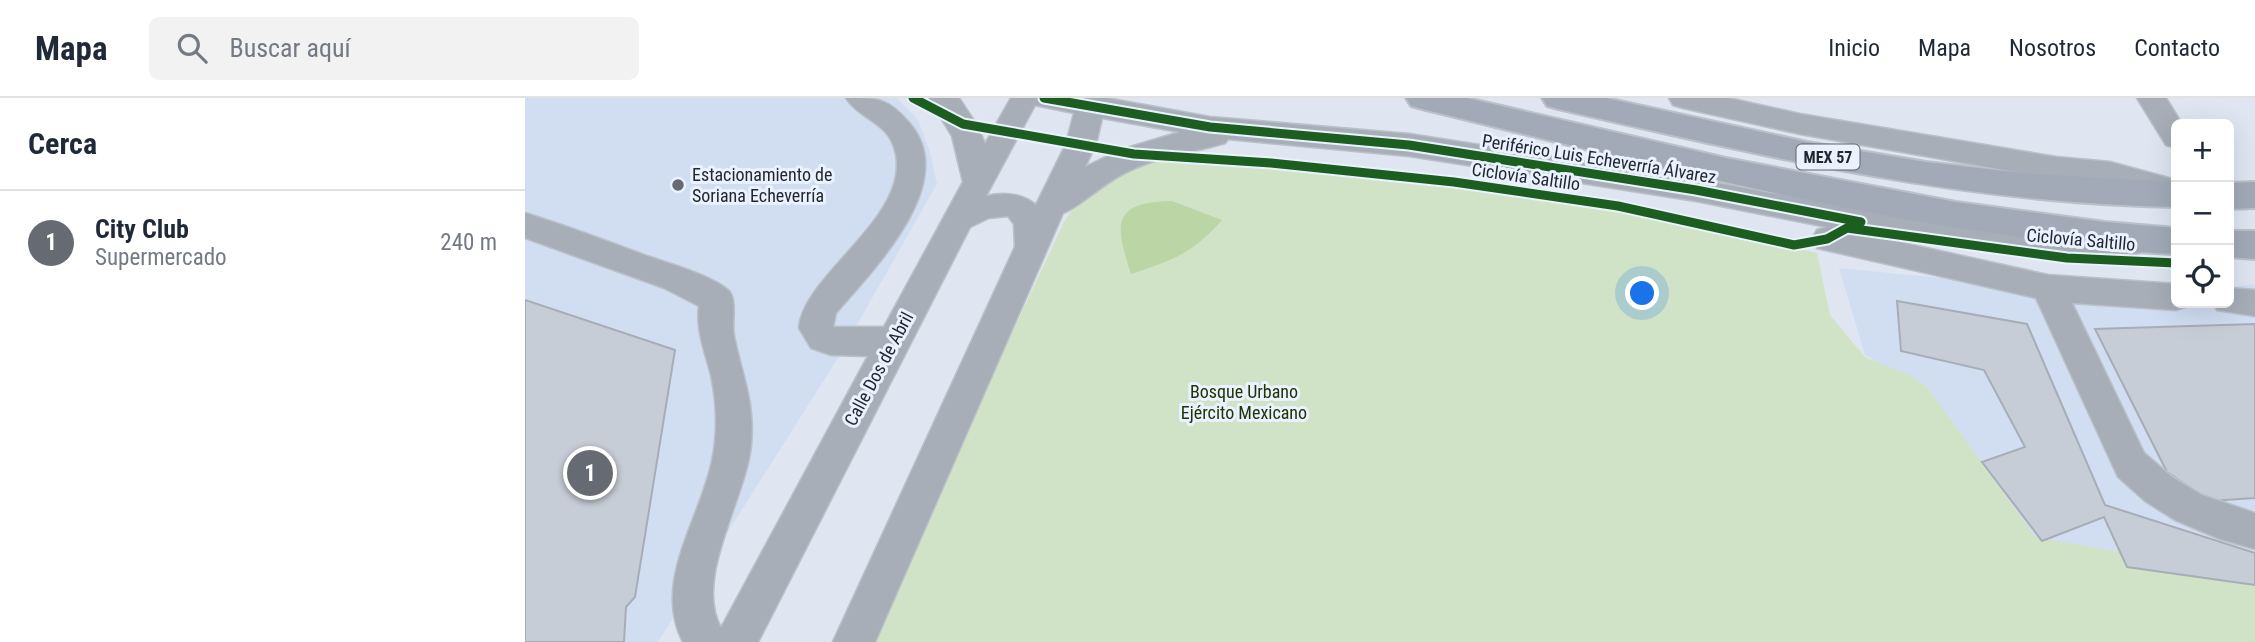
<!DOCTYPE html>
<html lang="es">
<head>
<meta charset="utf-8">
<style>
  body { margin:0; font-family:"Roboto Condensed",sans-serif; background:#f2f2f3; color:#1f2937 }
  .controls { position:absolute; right:21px; top:21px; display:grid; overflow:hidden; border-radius:10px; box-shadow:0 7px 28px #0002 }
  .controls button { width:63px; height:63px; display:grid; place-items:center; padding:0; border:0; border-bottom:2px solid #e0e1e3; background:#fff; color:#1f2937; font:35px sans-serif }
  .you { position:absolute; left:1118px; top:196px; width:24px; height:24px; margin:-18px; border:5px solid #fff; border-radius:50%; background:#1a73e8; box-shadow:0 0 0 10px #1a73e833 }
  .badge { display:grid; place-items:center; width:46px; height:46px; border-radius:50%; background:#656a73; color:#fff; font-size:23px; font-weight:700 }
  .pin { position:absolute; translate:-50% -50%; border:4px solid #fff; box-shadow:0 2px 7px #0006 }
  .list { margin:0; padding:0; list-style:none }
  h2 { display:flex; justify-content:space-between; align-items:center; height:91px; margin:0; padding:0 28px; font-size:30px }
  h2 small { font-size:23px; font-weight:400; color:#747a83 }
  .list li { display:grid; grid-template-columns:46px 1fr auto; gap:21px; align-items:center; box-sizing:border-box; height:105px; padding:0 28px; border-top:2px solid #e0e1e3 }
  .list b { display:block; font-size:26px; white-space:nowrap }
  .list p { margin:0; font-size:23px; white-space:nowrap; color:#747a83 }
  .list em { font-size:23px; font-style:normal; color:#747a83 }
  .icon { flex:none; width:38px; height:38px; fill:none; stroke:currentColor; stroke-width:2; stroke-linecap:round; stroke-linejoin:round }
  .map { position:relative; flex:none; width:1730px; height:544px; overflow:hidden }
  header { display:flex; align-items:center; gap:42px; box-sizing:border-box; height:98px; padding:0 35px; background:#fff; border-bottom:2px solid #e0e1e3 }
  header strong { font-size:33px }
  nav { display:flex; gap:38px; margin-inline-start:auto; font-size:24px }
  .search { width:490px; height:63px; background:#f2f2f3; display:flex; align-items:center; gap:18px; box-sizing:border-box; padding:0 24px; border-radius:10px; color:#747a83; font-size:26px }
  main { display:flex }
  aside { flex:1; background:#fff }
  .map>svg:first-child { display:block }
  .built { fill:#d1def2 }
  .green { fill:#d0e3c7 }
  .water { fill:#bbd6a4 }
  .building { fill:#c7cdd6; stroke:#a7adb6; stroke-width:2 }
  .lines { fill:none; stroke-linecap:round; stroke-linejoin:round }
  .minor-casing { stroke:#bbc1c9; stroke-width:3 }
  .highway-casing { stroke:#bbc1c9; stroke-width:4 }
  .minor { fill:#a7aeb8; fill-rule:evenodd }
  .highway { fill:#a2aab8; fill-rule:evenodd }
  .cycleway-casing { stroke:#eaf2ff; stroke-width:13 }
  .cycleway { stroke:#1b5e20; stroke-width:9 }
  .poi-dot { fill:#656a73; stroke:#eaf2ff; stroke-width:2.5 }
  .labels { text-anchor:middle; stroke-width:6; stroke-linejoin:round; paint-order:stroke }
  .shield { fill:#eaf2ff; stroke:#5f656d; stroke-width:2 }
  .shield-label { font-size:16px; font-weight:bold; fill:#23282f }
  .street-label { font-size:18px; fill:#23282f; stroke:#eaf2ff }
  .poi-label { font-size:18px; fill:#23282f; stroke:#eaf2ff; text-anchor:start }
  .park-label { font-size:18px; fill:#203500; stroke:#eaf2ff }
</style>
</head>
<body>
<header>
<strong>Mapa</strong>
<div class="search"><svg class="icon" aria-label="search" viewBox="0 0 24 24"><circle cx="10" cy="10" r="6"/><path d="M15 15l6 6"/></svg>Buscar aquí</div>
<nav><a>Inicio</a><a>Mapa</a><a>Nosotros</a><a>Contacto</a></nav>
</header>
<main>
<aside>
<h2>Cerca<small></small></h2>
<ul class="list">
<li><span class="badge">1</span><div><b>City Club</b><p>Supermercado</p></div><em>240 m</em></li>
</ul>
</aside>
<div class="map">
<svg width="1730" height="544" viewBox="0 0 1730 544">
  <rect width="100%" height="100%" fill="#dfe6f2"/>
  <!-- built -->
  <path class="built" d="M0,0h372l21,22 12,32 7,32 -99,174 -180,284h-133z
    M1314,170l287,28 50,-4v11h53v-16l26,-3v333l-238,-64 -91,-164 -61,-34z"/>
  <!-- green -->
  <path class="green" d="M632,60c222,3 444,46 660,95l13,62 35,42 47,19 16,12 107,149 91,16 129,33v56h-1387l196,-420 16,-25 14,-14z"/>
  <!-- water -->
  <path class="water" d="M647,103l50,19c-30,34 -49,40 -91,54 -15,-47 -22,-72 41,-73z"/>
  <!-- building -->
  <path class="building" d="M0,202l150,50 -40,247 -9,10 -2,35h-99z
    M1372,203l130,23 78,181 150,48v32l-128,-18 -23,-50 -62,24 -60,-79 43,-15 -41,-77 -83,-19z
    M1730,226v174l-45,3 -43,-29 -72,-143z"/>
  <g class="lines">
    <!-- minor casing -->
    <g class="minor-casing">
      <path id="minor" d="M321,0c32,0 43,0 65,27 48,59 -38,145 -75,188l-3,14h51l79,-145 -11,-46 -23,-38h30l19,29 7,17 26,-46h95l104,19 199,17 287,45 182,34 178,22h37l46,-6 11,3 5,9 -5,9c-57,18 -118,6 -177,-1 -43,-5 -86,-10 -128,-19l203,45 128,9v19h14l-2,3 -12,4 -104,-7 72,150 28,24 30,18 53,18v36l-35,-10 -45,-19 -30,-19 -27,-24 -82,-179 -219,-50 -5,-9 5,-9 10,-3 -131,-26 -287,-45 -181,-17 -3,4c-33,10 -66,13 -98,29 -21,9 -46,34 -64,41l-188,429h-42l182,-395 -1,-23 -6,-8 -19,2 -19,9 -212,415h-75c-31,-60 17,-122 29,-181 6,-28 5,-58 -1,-86 -6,-23 -15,-44 -12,-69l-35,-18 -139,-50v-25c42,13 84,29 125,44 21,7 62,19 78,33 10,9 3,33 6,46 8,40 21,65 17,109 -5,54 -58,133 -30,183l147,-272 -37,-1 -20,-7 -12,-20c4,-56 124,-117 93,-186 -9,-20 -35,-26 -46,-44zM510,7l39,8 -8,31 -30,61c-15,-12 -32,-13 -50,-9zM577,20l78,14 -60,18 -35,17 11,-23z
        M1144,0h59l72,16 256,43 54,5 66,18v22l-66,-18 -54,-5 -256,-45 -117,-26 -10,-3z
        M1612,0h29l16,26h-6v24l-10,-3z
        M1704,190l26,2v26l-38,-6 -4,-7h16z"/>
    </g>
    <!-- highway casing -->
    <g class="highway-casing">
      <path id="highway" d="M881,0h61l259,60 230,44 149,20 71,6v26c-61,-2 -123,-12 -184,-21 -193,-28 -381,-78 -570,-124l-11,-3z
        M1017,0h64l201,44 119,20 107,12 143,8v25c-215,-4 -410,-50 -618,-98l-11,-3z
        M1730,84v26l-26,1v-26z
        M1704,133h26v28l-26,-2z"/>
    </g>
    <!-- minor -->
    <use href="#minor" class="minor"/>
    <!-- highway -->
    <use href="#highway" class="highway"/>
    <!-- cycleway casing -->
    <g class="cycleway-casing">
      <path id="cycleway" d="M388,0l50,26 171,30 137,9 183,19 164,24 176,39 33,-6 20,-11 220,30 109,5
        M519,0l166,29 199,18 287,45 165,32"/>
    </g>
    <!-- cycleway -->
    <use href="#cycleway" class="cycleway"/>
  </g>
  <!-- markers -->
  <circle class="poi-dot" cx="153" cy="87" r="7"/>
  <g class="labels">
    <!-- shield labels -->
    <rect class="shield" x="1271.5" y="46.5" width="63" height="25" rx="5"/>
    <g class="shield-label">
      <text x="1303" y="65">MEX 57</text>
    </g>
    <!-- street labels -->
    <g class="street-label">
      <text transform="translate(1074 61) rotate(9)" y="6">Periférico Luis Echeverría Álvarez</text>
      <text transform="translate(1001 79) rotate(8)" y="6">Ciclovía Saltillo</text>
      <text transform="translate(1556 142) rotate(5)" y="6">Ciclovía Saltillo</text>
      <text transform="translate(354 271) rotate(-62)" y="6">Calle Dos de Abril</text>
    </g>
    <!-- poi labels -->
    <g class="poi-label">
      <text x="167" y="83">Estacionamiento de<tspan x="167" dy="21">Soriana Echeverría</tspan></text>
    </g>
    <!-- park labels -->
    <g class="park-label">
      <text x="719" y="300">Bosque Urbano<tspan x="719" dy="21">Ejército Mexicano</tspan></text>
    </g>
  </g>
</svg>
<div class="controls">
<button>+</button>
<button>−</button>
<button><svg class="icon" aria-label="locate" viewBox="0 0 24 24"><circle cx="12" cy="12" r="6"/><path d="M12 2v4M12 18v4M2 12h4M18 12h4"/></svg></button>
</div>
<div class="you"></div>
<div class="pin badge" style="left:65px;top:375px">1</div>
</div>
</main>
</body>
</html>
